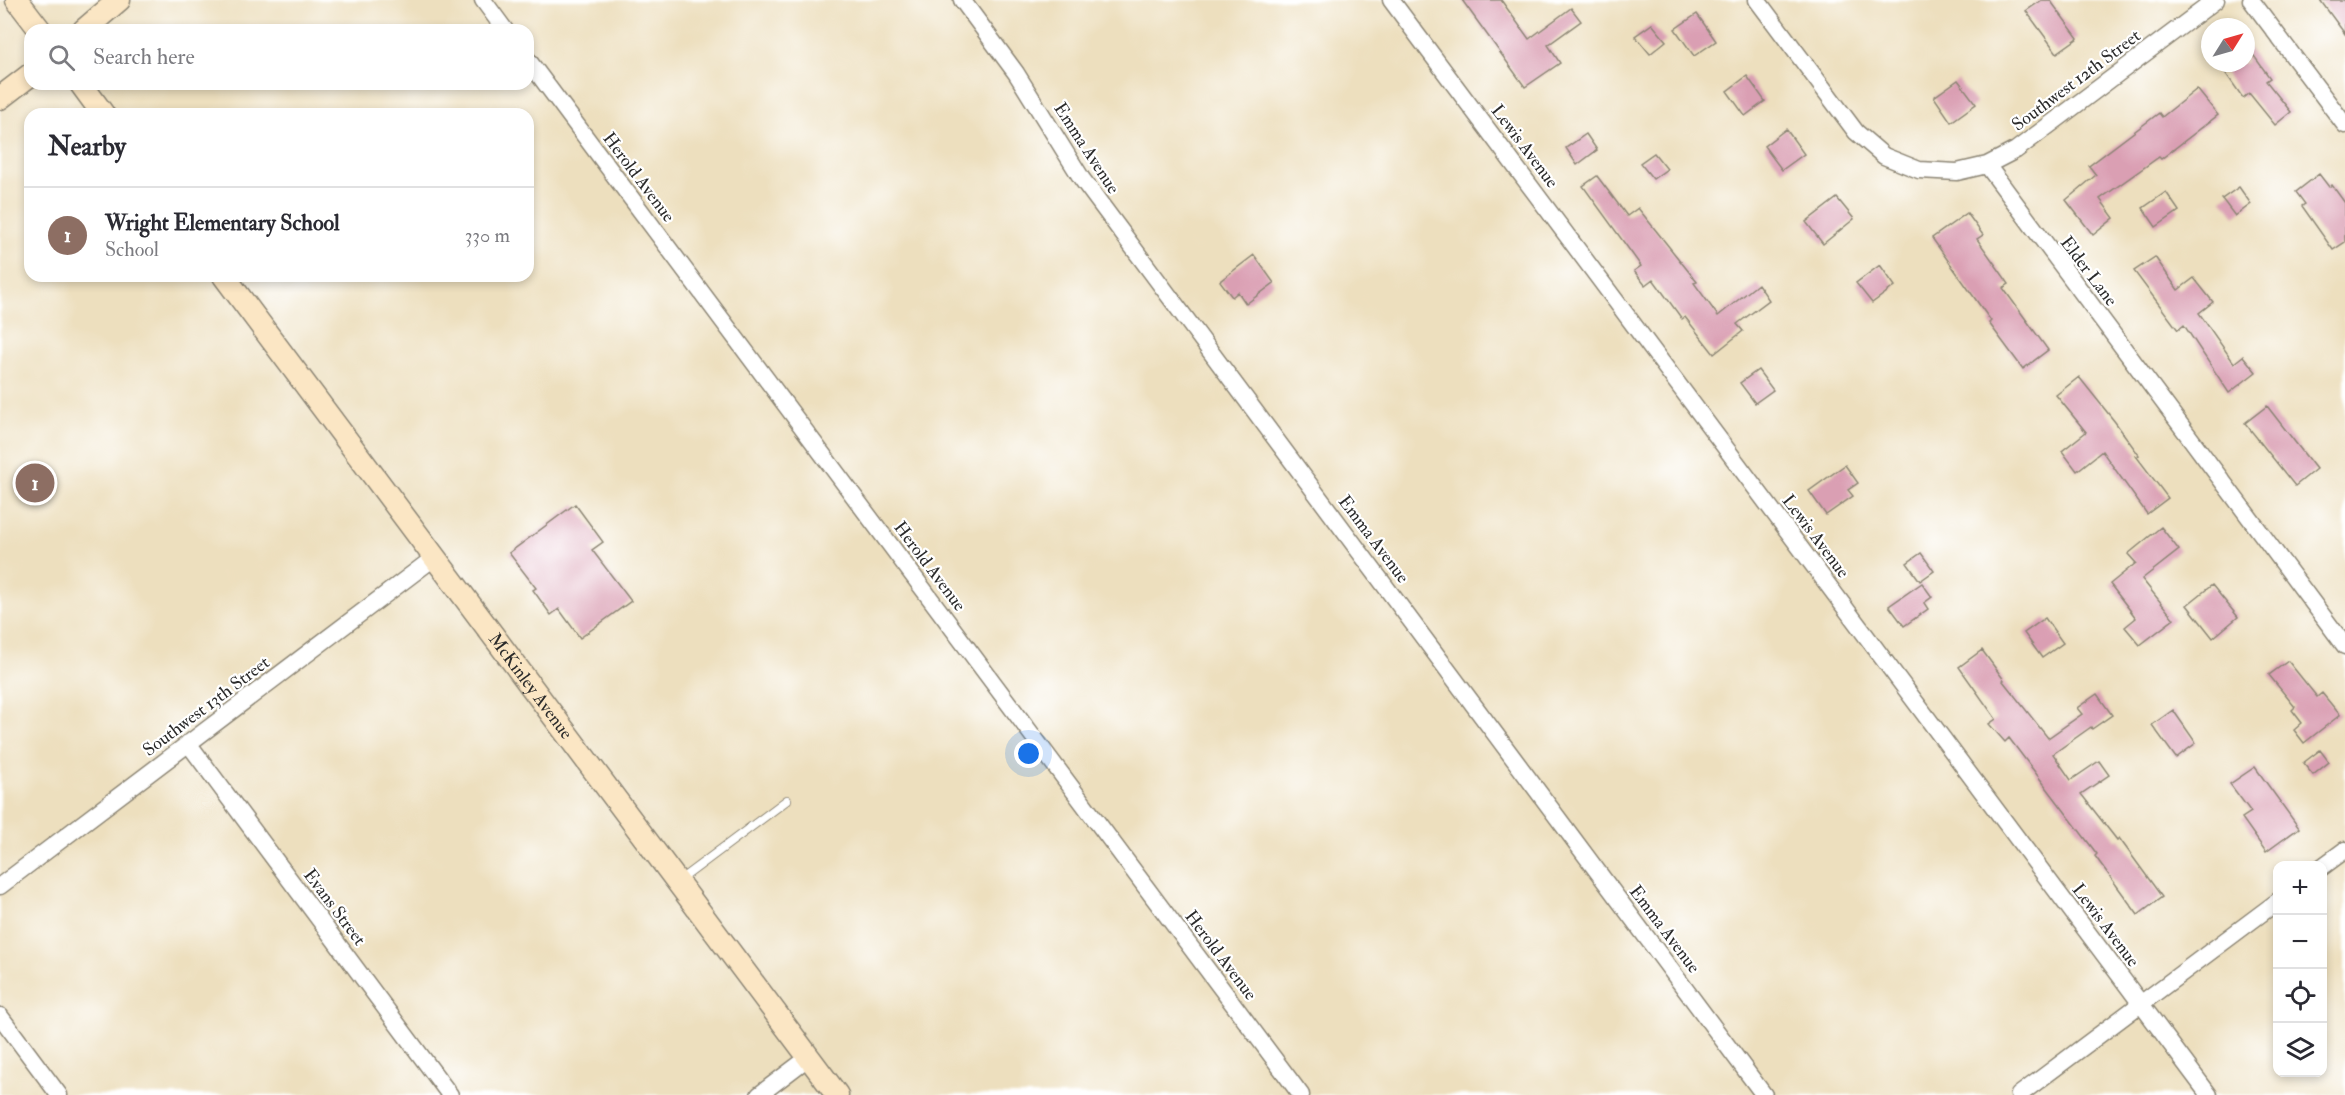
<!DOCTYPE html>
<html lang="en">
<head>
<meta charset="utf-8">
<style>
  body { margin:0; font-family:"IM FELL Double Pica",serif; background:#f2f2f3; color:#2b2b33 }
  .controls { position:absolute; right:18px; bottom:18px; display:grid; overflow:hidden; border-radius:12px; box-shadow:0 3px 9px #0003 }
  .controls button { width:54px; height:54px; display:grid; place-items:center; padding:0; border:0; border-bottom:2px solid #e1e1e2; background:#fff; color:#2b2b33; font:30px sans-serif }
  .compass { position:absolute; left:2201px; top:18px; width:54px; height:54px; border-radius:50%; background:#fff; box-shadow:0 3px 9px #0003; rotate:53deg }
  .you { position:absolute; left:1029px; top:754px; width:21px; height:21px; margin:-15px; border:4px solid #fff; border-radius:50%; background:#1a73e8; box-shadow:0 0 0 9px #1a73e833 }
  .badge { display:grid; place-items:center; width:39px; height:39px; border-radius:50%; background:#7c3aed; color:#fff; font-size:20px; font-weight:700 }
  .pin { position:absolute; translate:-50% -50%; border:3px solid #fff; box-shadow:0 2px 6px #0006 }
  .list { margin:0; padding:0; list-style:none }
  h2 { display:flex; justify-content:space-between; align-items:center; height:78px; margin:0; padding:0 24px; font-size:26px }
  h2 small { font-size:20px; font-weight:400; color:#7c7c81 }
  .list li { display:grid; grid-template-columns:39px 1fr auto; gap:18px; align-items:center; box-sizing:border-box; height:96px; padding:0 24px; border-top:2px solid #e1e1e2 }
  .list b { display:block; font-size:22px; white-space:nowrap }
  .list p { margin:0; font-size:20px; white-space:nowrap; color:#7c7c81 }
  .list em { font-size:20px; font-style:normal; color:#7c7c81 }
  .icon { flex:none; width:33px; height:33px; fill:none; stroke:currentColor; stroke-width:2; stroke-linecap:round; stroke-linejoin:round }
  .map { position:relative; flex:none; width:2345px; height:1095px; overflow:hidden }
  .search { position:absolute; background:#fff; box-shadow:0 3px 9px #0003; left:24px; top:24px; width:510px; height:66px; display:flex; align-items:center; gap:15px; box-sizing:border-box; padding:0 21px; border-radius:18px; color:#7c7c81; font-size:22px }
  .panel { position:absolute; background:#fff; box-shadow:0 3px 9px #0003; left:24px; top:108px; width:510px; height:174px; border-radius:18px }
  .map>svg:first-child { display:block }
  .building { fill:#da9fb3 }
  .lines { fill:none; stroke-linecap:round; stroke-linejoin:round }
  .lane-casing { stroke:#8c8574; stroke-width:10 }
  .street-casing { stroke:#8c8574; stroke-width:19 }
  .secondary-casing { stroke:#8c8574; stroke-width:25 }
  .lane { stroke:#fff; stroke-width:8 }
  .street { stroke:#fff; stroke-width:16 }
  .secondary { stroke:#fbe6c4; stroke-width:22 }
  .labels { text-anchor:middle; stroke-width:4.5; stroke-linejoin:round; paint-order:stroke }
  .street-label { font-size:18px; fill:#2b2b2b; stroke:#fff }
</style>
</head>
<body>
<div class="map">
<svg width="2345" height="1095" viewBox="0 0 2345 1095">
  <rect width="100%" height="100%" fill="#fff"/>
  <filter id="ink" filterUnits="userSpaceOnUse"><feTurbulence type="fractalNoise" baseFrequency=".0167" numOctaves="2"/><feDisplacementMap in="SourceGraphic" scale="12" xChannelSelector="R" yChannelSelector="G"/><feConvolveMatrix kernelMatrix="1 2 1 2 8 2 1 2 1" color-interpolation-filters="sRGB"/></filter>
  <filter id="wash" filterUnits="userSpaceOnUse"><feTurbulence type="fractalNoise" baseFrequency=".008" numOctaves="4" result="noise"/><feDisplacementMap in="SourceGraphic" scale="24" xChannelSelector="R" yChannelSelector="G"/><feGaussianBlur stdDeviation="1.35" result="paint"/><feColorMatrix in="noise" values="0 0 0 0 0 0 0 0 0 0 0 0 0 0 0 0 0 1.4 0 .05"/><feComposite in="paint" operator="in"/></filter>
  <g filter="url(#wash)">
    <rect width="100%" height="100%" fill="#eddfbe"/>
    <g id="blocks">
      <!-- building -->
      <path class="building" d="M1462,0h39l28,39 42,-31 10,13 -33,24 12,18 -35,24z
        M2042,0h8l28,38 -21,15 -31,-42z
        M2320,0h25v34z
        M1697,14l19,27 -22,15 -19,-27z
        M1652,24l14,17 -16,13 -15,-18z
        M2246,45l24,33 -4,3 25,31 -16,13 -26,-32 -6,5 -19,-27 10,-8h12z
        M1747,76l18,25 -20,15 -18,-25z
        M1958,80l18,24 -25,18 -17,-25z
        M2197,89l21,26 -57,44 -2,-2 -59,42 14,19 -21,17 -27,-35 30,-25 -7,-9 70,-53 3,4z
        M1786,129l18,25 -22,16 -18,-24z
        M1586,134l11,16 -20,15 -11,-17z
        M1654,153l13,16 -14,10 -13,-16z
        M2319,174l10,13 3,-2 13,18v39l-12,8 -31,-44 3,-2 -9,-12z
        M1597,176l30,40 11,-8 59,74 -3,1 24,33 40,-32 11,16 -32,24 6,7 -29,23 -29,-37 -3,2 -29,-40 -8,6 -11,-14 7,-5 -58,-80z
        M2239,187l12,17 -16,12 -13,-17z
        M2166,192l13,19 -23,16 -13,-19z
        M1837,198l17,21 -31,25 -17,-22z
        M1967,213l16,22 -6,4 32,45 -6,4 45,62 -25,19 -34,-46 2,-2 -59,-83z
        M1254,255l20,28 -28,21 -8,-12 -6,5 -12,-16z
        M2155,257l23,33 16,-12 19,24 -14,11 35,50 9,-7 13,16 -27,21 -45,-68 -6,5 -44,-59z
        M1880,265l15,21 -23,17 -16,-20z
        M1758,370l15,20 -18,13 -15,-20z
        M2079,377l36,45 24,33 -3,1 32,42 -21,16 -45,-63 -25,20 -15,-20 24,-19 -30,-37z
        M2267,406l49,63 -21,17 -50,-63z
        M1845,465l13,18 -10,7 5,6 -27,19 -17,-24z
        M575,504l28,38 -11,8 39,51 -51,37 -21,-29 -8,6 -18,-25 3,-2 -27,-35z
        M2161,527l18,23 -37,29 32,40 -34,26 -15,-18 11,-9 -26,-34 26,-21 -8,-9z
        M1921,553l13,18 -14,10 -13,-18z
        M1922,583l10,14 -8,6 4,6 -24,17 -15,-20z
        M2212,585l26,32 -25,21 -26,-33z
        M2045,618l18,25 -21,15 -18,-25z
        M1982,650l22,30 -1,1 45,57 34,-24 -5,-6 20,-14 15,21 -20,14 -1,-2 -38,27 18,26 28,-19 10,14 -28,19 36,46 2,-2 43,59 -24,18 -43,-59 2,-2 -88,-116 -4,4 -16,-18 7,-5 -37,-52z
        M2288,661l29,36 5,-4 18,22 -36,28 -10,-13 8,-7 -10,-13 3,-3 -26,-32z
        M2173,710l23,33 -20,15 -24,-33z
        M2320,750l9,12 -16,13 -10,-12z
        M2255,767l44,61 -33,24 -24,-34 9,-6 -21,-28z"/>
    </g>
  </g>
  <g filter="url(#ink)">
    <use href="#blocks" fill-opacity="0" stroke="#8c8574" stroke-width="1.5"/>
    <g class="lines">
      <!-- lane casing -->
      <g class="lane-casing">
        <path id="lane" d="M680,880l107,-80"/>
      </g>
      <!-- street casing -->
      <g class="street-casing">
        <path id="street" d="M483,0l22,30
          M962,0l54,73 66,106 682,916
          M1391,0l818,1095
          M1757,0l99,132 28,24 35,14 38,2 30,-7 358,481
          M2251,0l94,125
          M528,60l773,1035
          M1987,165l29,-15 200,-150
          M188,743l262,352
          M2322,867l23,-17
          M0,886l435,-329
          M0,1016l59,79
          M759,1095l50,-38
          M2019,1095l259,-194"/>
      </g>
      <!-- secondary casing -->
      <g class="secondary-casing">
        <g id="secondary">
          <path d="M17,0l23,30"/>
          <path d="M84,30l35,-30"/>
          <path d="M81,84l22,30"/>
          <path d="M0,98l30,-23"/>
          <path id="s1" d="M224,276l613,819"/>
        </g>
      </g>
      <!-- lane -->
      <use href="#lane" class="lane"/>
      <!-- street -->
      <use href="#street" class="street"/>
      <!-- secondary -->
      <use href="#secondary" class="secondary"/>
    </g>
  </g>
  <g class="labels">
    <!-- street labels -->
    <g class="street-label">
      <text transform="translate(2076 80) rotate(-37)" y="6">Southwest 12th Street</text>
      <text transform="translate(1525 146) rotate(53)" y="6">Lewis Avenue</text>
      <text transform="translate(1087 148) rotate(57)" y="6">Emma Avenue</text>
      <text transform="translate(639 177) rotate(53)" y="6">Herold Avenue</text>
      <text transform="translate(2089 271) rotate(53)" y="6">Elder Lane</text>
      <text transform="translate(1816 536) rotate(53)" y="6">Lewis Avenue</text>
      <text transform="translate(1374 539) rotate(53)" y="6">Emma Avenue</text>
      <text transform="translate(930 566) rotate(53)" y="6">Herold Avenue</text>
      <text dy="6" stroke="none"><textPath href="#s1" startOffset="512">McKinley Avenue</textPath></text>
      <text transform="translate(206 706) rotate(-37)" y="6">Southwest 13th Street</text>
      <text transform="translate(335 907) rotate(53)" y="6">Evans Street</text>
      <text transform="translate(2106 925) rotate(53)" y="6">Lewis Avenue</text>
      <text transform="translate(1665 929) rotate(53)" y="6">Emma Avenue</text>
      <text transform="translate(1221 955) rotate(53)" y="6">Herold Avenue</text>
    </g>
  </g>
</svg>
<div class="controls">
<button>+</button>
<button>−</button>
<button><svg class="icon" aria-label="locate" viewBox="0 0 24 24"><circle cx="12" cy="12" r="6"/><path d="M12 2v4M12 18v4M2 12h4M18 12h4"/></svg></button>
<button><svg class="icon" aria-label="layers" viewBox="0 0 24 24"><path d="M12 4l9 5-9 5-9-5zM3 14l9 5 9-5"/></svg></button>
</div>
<svg class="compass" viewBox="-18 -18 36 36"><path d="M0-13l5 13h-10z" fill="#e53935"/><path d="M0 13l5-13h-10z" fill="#7c7c81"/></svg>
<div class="you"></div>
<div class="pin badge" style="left:35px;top:483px;background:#8d6e63">1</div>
<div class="search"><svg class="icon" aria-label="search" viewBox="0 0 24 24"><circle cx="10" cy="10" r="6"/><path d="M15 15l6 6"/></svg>Search here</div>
<section class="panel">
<h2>Nearby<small></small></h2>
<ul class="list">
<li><span class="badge" style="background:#8d6e63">1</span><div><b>Wright Elementary School</b><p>School</p></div><em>330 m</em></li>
</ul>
</section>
</div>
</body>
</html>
